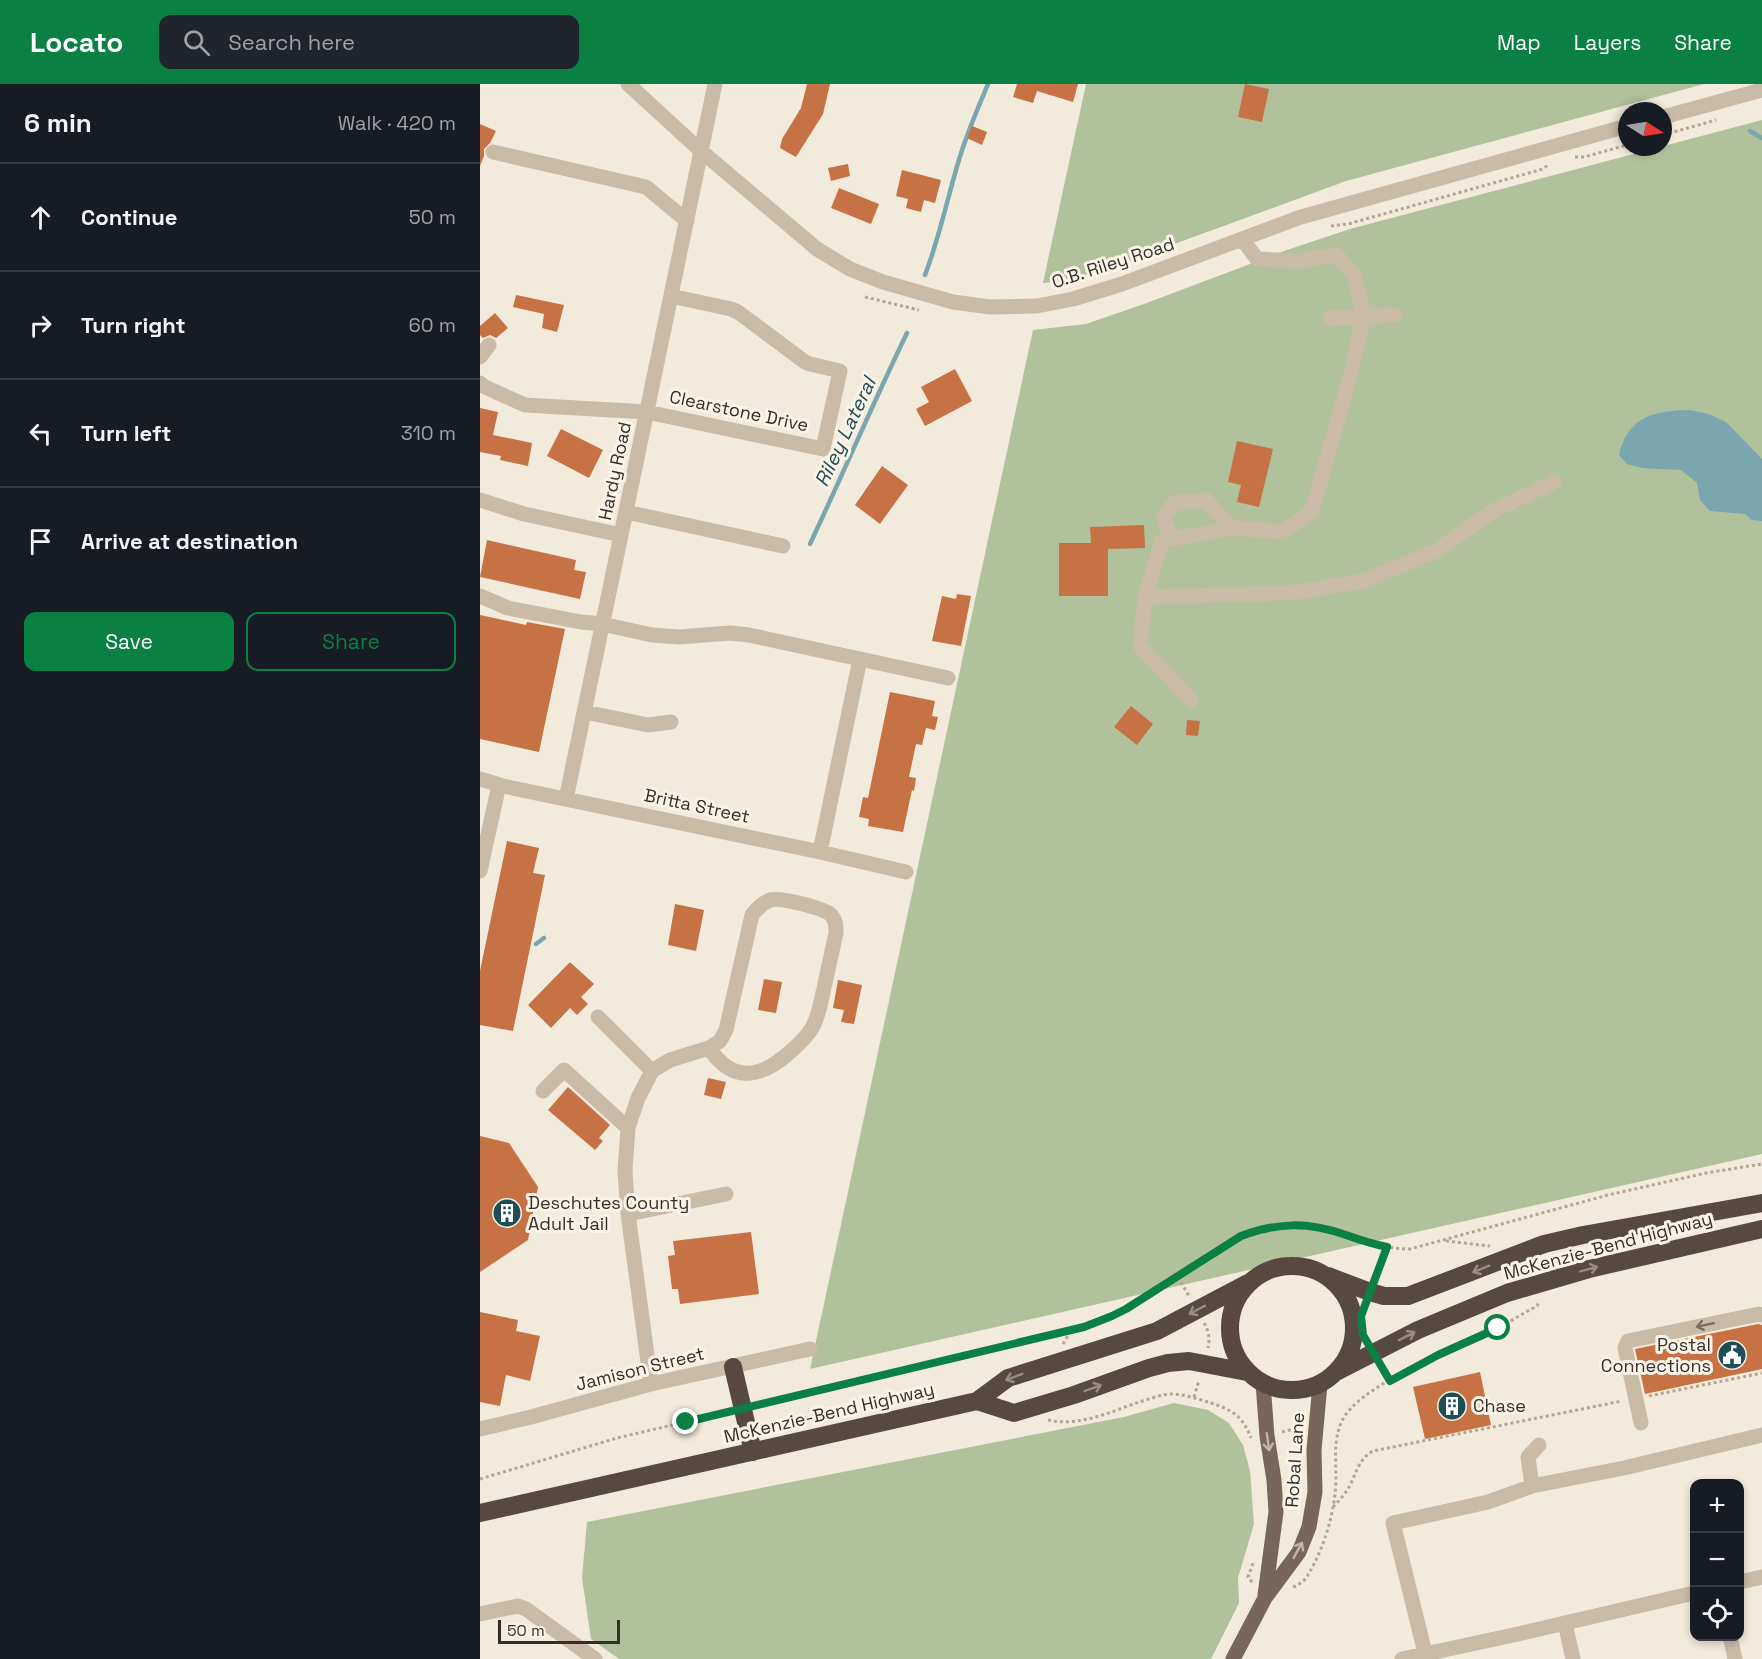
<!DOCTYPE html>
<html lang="en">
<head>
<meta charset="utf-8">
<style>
  body { margin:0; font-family:"Space Grotesk",sans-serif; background:#20242c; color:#f1f3f6 }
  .controls { position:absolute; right:18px; bottom:18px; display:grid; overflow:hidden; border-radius:12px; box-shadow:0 3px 9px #0003 }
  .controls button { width:54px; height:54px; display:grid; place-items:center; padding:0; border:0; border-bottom:2px solid #363941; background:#171b24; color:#f1f3f6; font:30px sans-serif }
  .compass { position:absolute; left:1138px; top:18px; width:54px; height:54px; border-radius:50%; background:#171b24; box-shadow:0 3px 9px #0003; rotate:102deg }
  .scale { position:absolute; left:18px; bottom:15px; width:122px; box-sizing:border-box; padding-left:6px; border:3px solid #362e28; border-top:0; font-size:16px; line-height:21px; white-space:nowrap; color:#362e28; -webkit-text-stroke:4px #faf3e7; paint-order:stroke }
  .stop { position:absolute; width:18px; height:18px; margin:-14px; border:4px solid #0b8043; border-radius:50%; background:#fff }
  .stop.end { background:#0b8043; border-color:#fff; box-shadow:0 2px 6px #0008 }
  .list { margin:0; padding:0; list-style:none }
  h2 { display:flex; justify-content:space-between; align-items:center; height:78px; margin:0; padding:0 24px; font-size:26px }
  h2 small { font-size:20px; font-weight:400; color:#9ea1a6 }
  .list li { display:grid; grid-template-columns:39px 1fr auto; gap:18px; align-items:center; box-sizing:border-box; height:108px; padding:0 24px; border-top:2px solid #363941 }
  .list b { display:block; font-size:22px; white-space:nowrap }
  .list em { font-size:20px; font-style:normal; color:#9ea1a6 }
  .actions { display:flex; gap:12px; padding:18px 24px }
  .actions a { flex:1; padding:14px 0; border:2px solid #0b8043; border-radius:12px; text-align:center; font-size:21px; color:#0b8043 }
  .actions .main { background:#0b8043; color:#fff }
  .icon { flex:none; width:33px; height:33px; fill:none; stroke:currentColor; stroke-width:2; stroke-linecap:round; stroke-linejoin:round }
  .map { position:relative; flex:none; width:1282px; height:1575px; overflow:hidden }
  header { display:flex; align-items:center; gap:36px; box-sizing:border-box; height:84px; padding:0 30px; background:#0b8043; color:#fff }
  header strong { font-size:28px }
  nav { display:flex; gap:33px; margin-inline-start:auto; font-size:21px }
  .search { width:420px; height:54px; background:#20242c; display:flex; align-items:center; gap:15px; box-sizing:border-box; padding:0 21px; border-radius:12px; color:#9ea1a6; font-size:22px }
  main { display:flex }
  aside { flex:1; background:#171b24 }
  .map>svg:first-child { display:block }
  .green { fill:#b0c19b }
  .water { fill:#7aa7af }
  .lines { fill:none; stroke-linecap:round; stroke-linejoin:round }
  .stream { stroke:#7aa7af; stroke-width:4.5 }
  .building { fill:#c67244 }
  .path { stroke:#b6a591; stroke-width:3; stroke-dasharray:3 3; stroke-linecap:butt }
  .minor { stroke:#cabba7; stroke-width:15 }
  .major { stroke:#786758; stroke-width:15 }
  .highway { stroke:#57493f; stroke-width:18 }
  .oneway { stroke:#988d82 }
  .oneway2 { stroke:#796d61 }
  .oneway3 { stroke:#c0b4a7 }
  .route { stroke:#0b8043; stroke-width:8 }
  .labels { text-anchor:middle; stroke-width:6; stroke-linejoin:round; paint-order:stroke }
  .street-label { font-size:18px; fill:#362e28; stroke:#faf3e7 }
  .poi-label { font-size:18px; fill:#362e28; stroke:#faf3e7; text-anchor:start }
  .water-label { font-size:20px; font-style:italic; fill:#1d4e58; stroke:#faf3e7 }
</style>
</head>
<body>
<header>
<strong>Locato</strong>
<div class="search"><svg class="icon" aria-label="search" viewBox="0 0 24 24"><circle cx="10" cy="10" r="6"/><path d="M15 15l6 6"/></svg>Search here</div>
<nav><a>Map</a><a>Layers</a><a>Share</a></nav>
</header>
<main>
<aside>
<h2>6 min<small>Walk · 420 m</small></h2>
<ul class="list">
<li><svg class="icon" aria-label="ahead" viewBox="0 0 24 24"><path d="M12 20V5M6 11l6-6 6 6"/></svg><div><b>Continue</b></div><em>50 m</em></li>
<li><svg class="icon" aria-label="right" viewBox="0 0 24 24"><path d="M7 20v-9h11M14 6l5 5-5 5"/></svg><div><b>Turn right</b></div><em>60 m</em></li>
<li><svg class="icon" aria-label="left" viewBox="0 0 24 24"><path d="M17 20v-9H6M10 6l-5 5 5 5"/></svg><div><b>Turn left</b></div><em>310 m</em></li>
<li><svg class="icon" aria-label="arrive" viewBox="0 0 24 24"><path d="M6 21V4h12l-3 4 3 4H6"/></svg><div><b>Arrive at destination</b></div></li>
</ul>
<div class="actions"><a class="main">Save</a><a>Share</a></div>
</aside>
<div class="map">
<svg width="1282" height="1575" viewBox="0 0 1282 1575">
  <rect width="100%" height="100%" fill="#f2eadb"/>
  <!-- green -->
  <path class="green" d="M606,0h618l-358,97 -248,91 -32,9 -23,2z
    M1282,36v1034l-952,215 223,-1039 53,-6 58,-20 143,-54 63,-21z
    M694,1319l34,7 21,13 14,22 7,26 4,53 -16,54 1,25 -28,56h-592l-28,-20 -9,-61 5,-56 537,-105z"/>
  <!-- water -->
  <path class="water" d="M1209,326l20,4 17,8 36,37v62l-10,-1 -7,-6 -35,-3 -10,-11 -3,-17 -16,-13 -39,-2 -15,-4 -8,-9c9,-39 35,-44 70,-45z"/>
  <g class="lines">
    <!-- stream -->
    <path class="stream" d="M1270,47l12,7
      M445,191c14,-36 22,-75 33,-112 8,-28 19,-53 30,-79
      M330,460c33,-70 63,-141 97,-211
      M56,860l8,-6"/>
  </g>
  <!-- building -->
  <path class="building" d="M327,0h23l-7,30 -27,43 -16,-9 2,-9 19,-31z
    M537,0h61l-5,18 -36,-11 -4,12 -20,-6z
    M765,0l24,5 -7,33 -24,-5z
    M0,40l16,7 -6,12 -6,6v7l-4,10z
    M492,42l15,6 -5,13 -15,-7z
    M368,80l2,12 -19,5 -3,-13z
    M422,86l39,10 -6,23 -11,-3 -3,12 -15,-4 2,-9 -12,-3z
    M359,104l40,16 -8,20 -40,-16z
    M36,211l48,10 -7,27 -15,-4 2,-14 -31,-7z
    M15,229l13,15 -12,10 -6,-3 -7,3 -3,-3v-9z
    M475,285l17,32 -47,25 -9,-17 13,-7 -8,-15z
    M0,324l18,4 -5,23 39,8 -4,23 -28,-6 1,-4 -21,-4z
    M81,345l42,21 -14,28 -42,-22z
    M757,357l36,8 -14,58 -22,-5 4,-17 -13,-3z
    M402,382l26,19 -28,39 -25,-19z
    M664,441l1,23 -37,1v47h-49v-53h32l-1,-16z
    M7,456l89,20 -2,10 12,2 -6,27 -100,-22z
    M477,510l14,2 -10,50 -29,-5 10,-45 14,3z
    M0,531l46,10 1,-3 38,7 -26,123 -59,-13z
    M410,608l45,9 -3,15 6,1 -3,13 -9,-2 -4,17 -6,-1 -7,33 7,1 -2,13 -2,-1 -9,42 -35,-6 1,-7 -10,-2 4,-20 5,1z
    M651,622l22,18 -16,21 -23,-18z
    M707,636l13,1 -2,15 -12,-1z
    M27,757l32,7 -6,25 12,2 -32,156 -33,-6v-54z
    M195,820l29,6 -8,41 -28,-6z
    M90,878l24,22 -13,13 7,7 -11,11 -7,-7 -19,20 -23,-23z
    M284,895l18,3 -6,31 -18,-3z
    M358,896l24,5 -8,39 -13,-2 3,-12 -11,-2z
    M228,994l18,4 -5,17 -17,-4z
    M88,1003l42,38 -11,13 4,3 -8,9 -47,-40z
    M0,1052l29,7 29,44 -10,53 -48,32z
    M271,1148l8,62 -79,10 -2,-15h-6l-4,-33 7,-1 -2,-14z
    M0,1228l38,8 -2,11 24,5 -10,45 -24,-6 -6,31 -20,-4z
    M1278,1240l4,1v44l-117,25 -10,-45z
    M1000,1288l11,53 -66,14 -12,-52z"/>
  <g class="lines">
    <!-- path -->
    <path class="path" d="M1183,51l53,-15
      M1095,73h9l43,-12
      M851,142l17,-2 195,-55 6,-5
      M385,213l54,13
      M966,1157l44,5
      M698,1193l11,19
      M896,1193l11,-30
      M884,1224c-4,10 -4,22 1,31
      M724,1239c5,8 6,16 4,25
      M583,1260l7,-12
      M901,1282l9,15
      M1169,1312l113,-23
      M714,1313l5,-17
      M277,1321l327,-78 28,-11 14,-7 115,-73c21,-8 42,-14 64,-11 38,4 66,24 105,24l198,-54 98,-22 56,-9
      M568,1336c31,7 62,-8 91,-18 10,-3 20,-7 31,-8 14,0 28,5 41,9 22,7 32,14 40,35
      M802,1348l7,-2 13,3
      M0,1395l137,-41 111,-26
      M853,1423c6,-6 12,-13 16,-20 7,-13 10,-29 24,-36l249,-50
      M772,1498l-4,-5 5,-14
      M813,1503c13,-5 15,-12 21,-23 13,-26 21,-55 22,-84 0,-20 -3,-40 6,-59 16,-35 108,-70 143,-86 18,-9 35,-20 52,-29l2,-4"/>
    <!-- minor -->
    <path class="minor" d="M148,0l73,67 116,98 33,20 33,13 70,20 37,5 47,-1 36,-7 49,-15 179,-67 326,-91
      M1183,33l99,-27
      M13,68l153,35 41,34
      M850,234l65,-3
      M0,273l9,-12
      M0,299l5,4 40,18 122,7 176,37 17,-78 -30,-7 -5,-2 -67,-50 -7,-3 -60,-13
      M0,416l44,14 97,21
      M146,428l157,34
      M693,455l-10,-21 12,-16 31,-2 26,28
      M0,512l28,12 73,14 21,2 50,11 27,2 51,-4 19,2 199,43
      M665,513l118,-3 34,-2 66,-11 73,-30 57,-40 61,-29
      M711,616l-51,-54 5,-49 17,-56 70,-13 51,4 29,-21 37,-131 15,-64 -10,-41 -17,-20 -39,6 -41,-2 -15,-20
      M105,628l63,13 23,-3
      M0,695l23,7 317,66 86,20
      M86,715l149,-715
      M340,768l40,-193
      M0,787l19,-86
      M118,933l54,54
      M63,1007l21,-21 64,58
      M148,1130l98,-20
      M171,1300l-23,-170 -3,-43 3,-43 10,-30 14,-27 18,-11 39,-12 11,-7 6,-11 26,-115c5,-6 10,-12 18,-15 10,-3 54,8 61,15 5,5 5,11 5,18 -4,18 -8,37 -12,55 -3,13 -5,28 -12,40 -5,9 -14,17 -22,24 -29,26 -57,32 -81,-4
      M1161,1339l-16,-75 3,-7 131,-27 3,1
      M0,1345l51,-12 120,-33 159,-35
      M1052,1402l-4,-29 11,-12
      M1260,1498l22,-5
      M0,1530l38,-8 8,3 69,50
      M1250,1552l5,23
      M922,1575l116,-25 47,-11
      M945,1575v-6l-32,-130 95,-21 44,-16 92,-18 138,-33
      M1093,1575l-8,-36 129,-30"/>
    <!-- major -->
    <path class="major" d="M783,1299l4,53 7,44 2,32 -11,83
      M753,1575l32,-61 34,-46 10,-25 6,-35 -1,-42 6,-66"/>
    <!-- highway -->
    <path class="highway" d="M750 1244a62 62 0 1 1 124 0a62 62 0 1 1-124 0Z
      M848,1192l42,16 14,4h24l136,-52 39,-9 179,-32
      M253,1283l20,85
      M856,1288l82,-42 89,-37 82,-24 173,-40
      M497,1317l37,12 60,-18 75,-27 19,-5 21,-2 58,11
      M0,1429l497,-112 31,-23 149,-47 91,-48"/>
  </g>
  <!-- one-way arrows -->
  <defs><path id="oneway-shaft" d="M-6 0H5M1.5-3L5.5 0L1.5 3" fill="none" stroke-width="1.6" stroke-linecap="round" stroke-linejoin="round" transform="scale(1.5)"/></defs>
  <g class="oneway">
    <use href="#oneway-shaft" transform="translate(1001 1185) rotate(158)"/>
    <use href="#oneway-shaft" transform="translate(1109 1185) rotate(-15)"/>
    <use href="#oneway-shaft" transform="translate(717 1226) rotate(152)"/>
    <use href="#oneway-shaft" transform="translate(927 1252) rotate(-27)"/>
    <use href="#oneway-shaft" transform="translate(534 1293) rotate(159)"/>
    <use href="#oneway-shaft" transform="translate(613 1304) rotate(-20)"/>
  </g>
  <use class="oneway2" href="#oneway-shaft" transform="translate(1225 1241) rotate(168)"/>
  <g class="oneway3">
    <use href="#oneway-shaft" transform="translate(788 1358) rotate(82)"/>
    <use href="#oneway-shaft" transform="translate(818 1466) rotate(-61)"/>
  </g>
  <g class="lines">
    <!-- route -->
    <path class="route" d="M206,1338l398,-95 28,-11 14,-7 115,-73c38,-14 67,-14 105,-1 14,5 27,9 41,12l-26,69 2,19 27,46 48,-26 60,-27"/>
  </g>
  <!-- icons -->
  <defs>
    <g id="building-disc" transform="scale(1.5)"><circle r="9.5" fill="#1d4e58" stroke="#faf3e7"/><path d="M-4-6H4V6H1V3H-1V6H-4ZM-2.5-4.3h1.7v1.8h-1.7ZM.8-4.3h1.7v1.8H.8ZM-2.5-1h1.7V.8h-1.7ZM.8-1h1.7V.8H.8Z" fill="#fff"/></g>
    <g id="civic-disc" transform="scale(1.5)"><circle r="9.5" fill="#1d4e58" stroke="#faf3e7"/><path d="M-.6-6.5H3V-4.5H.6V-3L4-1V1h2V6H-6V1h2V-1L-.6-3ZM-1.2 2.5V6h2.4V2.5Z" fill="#fff"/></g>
  </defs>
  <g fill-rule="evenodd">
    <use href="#building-disc" x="27" y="1129"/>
    <use href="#civic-disc" x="1252" y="1271"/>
    <use href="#building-disc" x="972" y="1322"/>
  </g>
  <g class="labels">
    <!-- street labels -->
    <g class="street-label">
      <text transform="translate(633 179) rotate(-18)" y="6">O.B. Riley Road</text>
      <text transform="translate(259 327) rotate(12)" y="6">Clearstone Drive</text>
      <text transform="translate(135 387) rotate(-78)" y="6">Hardy Road</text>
      <text transform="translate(217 722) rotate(12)" y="6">Britta Street</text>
      <text transform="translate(1128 1162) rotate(-15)" y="6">McKenzie-Bend Highway</text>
      <text transform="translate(160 1285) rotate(-14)" y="6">Jamison Street</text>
      <text transform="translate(349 1329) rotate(-13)" y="6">McKenzie-Bend Highway</text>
      <text transform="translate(815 1376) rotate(-86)" y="6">Robal Lane</text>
    </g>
    <!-- poi labels -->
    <g class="poi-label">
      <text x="48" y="1125">Deschutes County<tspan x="48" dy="21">Adult Jail</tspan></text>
      <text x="1231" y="1267" text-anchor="end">Postal<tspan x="1231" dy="21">Connections</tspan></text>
      <text x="993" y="1328">Chase</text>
    </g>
    <!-- water labels -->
    <g class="water-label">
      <text transform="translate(365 348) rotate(-65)" y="7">Riley Lateral</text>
    </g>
  </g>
</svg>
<div class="controls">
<button>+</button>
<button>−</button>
<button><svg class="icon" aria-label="locate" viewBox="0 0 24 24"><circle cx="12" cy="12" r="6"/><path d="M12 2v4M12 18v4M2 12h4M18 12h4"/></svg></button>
</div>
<svg class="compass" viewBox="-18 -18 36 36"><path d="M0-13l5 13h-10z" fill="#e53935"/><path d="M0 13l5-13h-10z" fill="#9ea1a6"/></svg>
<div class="scale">50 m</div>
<div class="stop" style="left:1018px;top:1244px"></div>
<div class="stop end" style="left:206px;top:1338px"></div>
</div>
</main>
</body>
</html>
